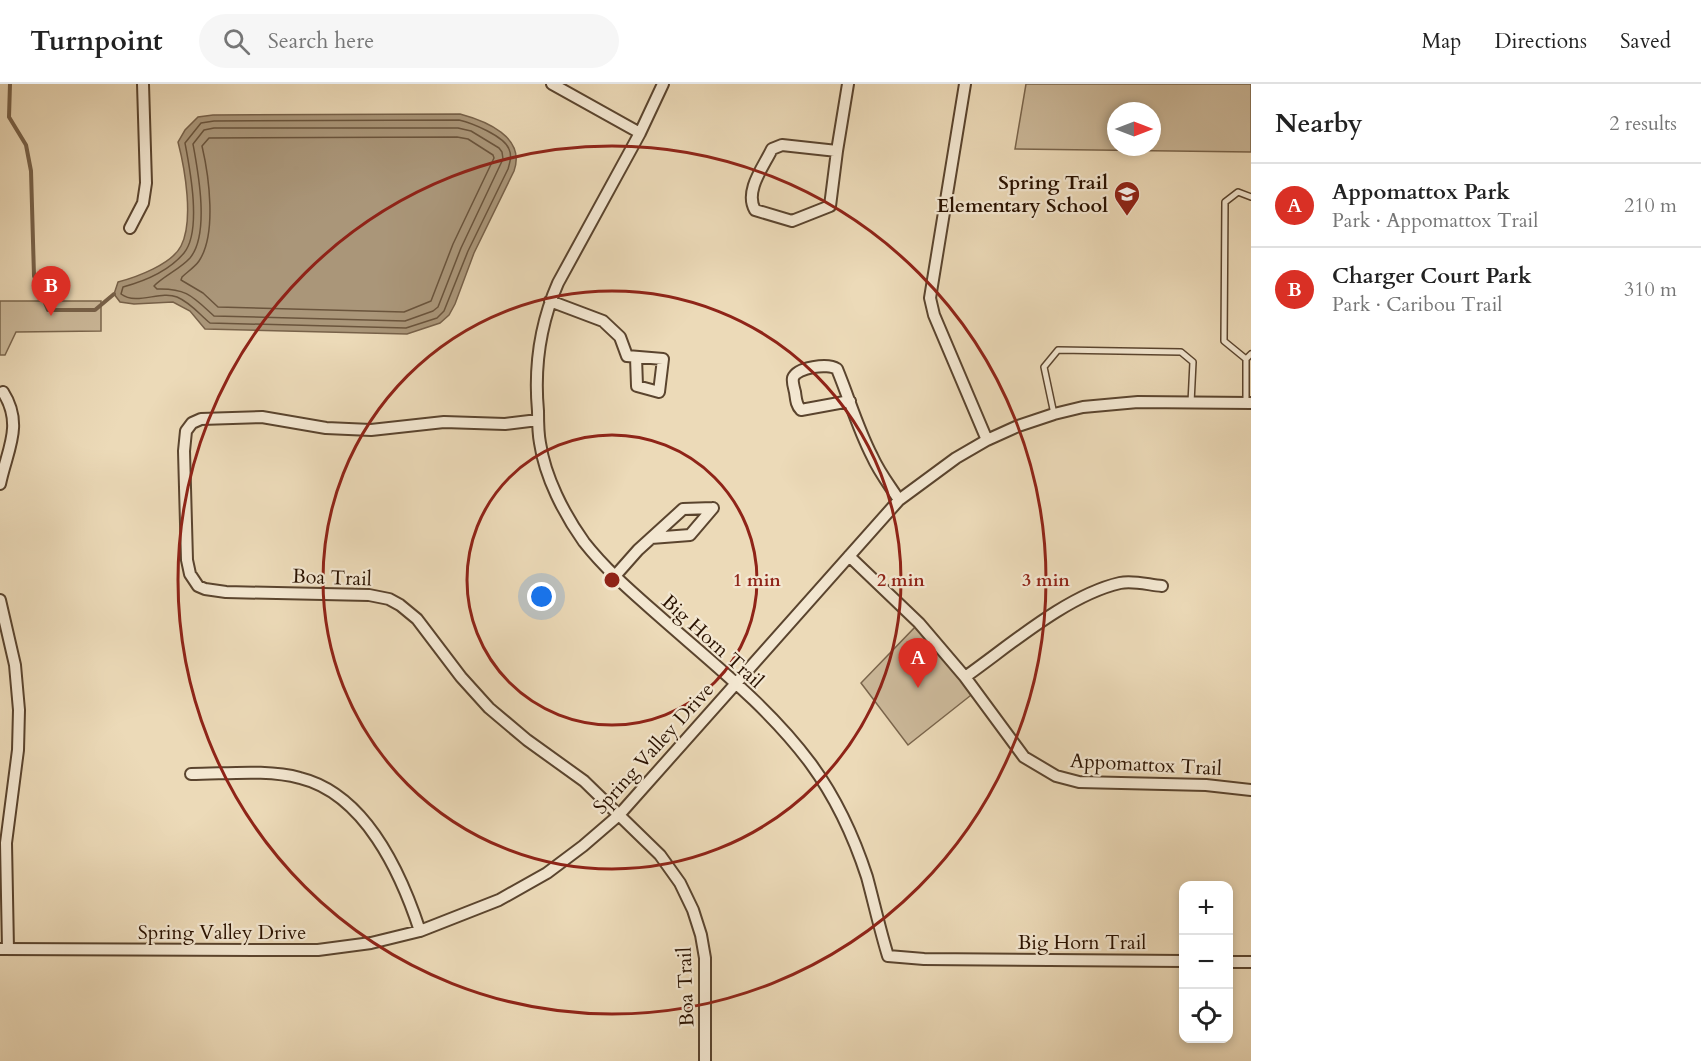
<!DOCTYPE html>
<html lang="en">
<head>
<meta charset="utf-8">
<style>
  body { margin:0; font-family:Cardo,serif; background:#f6f6f6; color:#222 }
  .controls { position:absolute; right:18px; bottom:18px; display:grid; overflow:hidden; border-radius:12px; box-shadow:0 3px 9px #0003 }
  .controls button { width:54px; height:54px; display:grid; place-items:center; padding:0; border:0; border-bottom:2px solid #e0e0e0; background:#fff; color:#222; font:30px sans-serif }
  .compass { position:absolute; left:1107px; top:18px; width:54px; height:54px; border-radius:50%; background:#fff; box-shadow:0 3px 9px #0003; rotate:90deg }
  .you { position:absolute; left:542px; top:513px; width:21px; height:21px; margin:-15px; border:4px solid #fff; border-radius:50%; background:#1a73e8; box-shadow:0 0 0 9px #1a73e833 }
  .badge { display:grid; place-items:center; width:39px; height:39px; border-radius:50%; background:#d93025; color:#fff; font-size:20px; font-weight:700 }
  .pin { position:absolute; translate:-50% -50px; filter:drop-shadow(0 2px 3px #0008) }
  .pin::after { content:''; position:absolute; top:32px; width:21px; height:18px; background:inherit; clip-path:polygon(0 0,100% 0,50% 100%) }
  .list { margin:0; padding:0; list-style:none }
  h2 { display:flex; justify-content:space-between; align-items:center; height:78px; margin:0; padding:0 24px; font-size:26px }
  h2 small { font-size:20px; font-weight:400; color:#767676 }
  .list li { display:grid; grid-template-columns:39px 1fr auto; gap:18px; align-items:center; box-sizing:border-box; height:84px; padding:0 24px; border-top:2px solid #e0e0e0 }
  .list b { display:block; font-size:22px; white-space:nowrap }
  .list p { margin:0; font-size:20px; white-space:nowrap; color:#767676 }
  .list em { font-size:20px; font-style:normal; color:#767676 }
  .icon { flex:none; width:33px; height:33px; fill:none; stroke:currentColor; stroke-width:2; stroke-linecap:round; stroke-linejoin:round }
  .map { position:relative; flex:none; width:1251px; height:977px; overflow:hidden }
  header { display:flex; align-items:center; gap:36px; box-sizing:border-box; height:84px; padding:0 30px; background:#fff; border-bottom:2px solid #e0e0e0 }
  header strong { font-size:28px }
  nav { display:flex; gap:33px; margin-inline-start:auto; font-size:21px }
  .search { width:420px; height:54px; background:#f6f6f6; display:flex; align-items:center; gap:15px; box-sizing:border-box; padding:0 21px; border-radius:33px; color:#767676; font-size:22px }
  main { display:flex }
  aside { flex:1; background:#fff }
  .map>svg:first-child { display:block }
  .green { fill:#cbb899; stroke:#7a654c; stroke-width:1.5; fill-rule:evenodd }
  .water { fill:#aa9679; stroke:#776149; stroke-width:1.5 }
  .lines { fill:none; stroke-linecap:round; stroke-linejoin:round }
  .shore { stroke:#6a543c; stroke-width:1.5 }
  .stream { stroke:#776149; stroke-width:4 }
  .service-casing { stroke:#5a442e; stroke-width:8 }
  .minor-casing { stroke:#5a442e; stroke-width:14 }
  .service { stroke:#f3e7d1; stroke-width:5 }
  .minor { stroke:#f3e7d1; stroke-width:10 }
  .ring { fill:none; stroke:#8f2418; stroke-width:3 }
  .labels { text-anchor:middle; stroke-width:4.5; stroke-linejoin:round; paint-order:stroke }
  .poi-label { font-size:20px; font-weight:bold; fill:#2a1200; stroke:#f3e7d1; text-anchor:end }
  .street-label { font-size:20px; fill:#2a1200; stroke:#f3e7d1 }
  .centre { fill:#8f2418; stroke:#f3e7d1; stroke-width:3 }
  .ring-label { font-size:18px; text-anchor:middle; font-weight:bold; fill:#8f2418; stroke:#f3e7d1; stroke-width:4.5; stroke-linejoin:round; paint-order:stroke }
</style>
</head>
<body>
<header>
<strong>Turnpoint</strong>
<div class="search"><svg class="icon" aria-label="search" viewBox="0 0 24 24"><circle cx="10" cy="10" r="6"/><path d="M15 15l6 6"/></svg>Search here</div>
<nav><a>Map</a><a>Directions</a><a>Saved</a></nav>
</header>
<main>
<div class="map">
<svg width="1251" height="977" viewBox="0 0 1251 977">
  <rect width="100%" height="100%" fill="#ecdab8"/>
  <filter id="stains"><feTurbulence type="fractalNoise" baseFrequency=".00333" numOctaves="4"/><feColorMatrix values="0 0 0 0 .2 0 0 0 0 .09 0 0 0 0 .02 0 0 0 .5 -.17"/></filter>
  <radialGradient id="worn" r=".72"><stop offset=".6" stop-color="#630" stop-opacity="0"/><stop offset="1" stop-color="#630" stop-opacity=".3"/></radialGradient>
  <!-- green -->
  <path class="green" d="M1026,0h225v68l-236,-3zM1116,27h36v36h-36z
    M0,217h101v30l-85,1 -11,23h-5z
    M919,539l56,69 -67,53 -47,-62z"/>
  <!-- water -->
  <path class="water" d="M460,30c26,7 66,23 54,57l-40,82 -19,51 -6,11 -9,8 -33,11 -202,-5 -15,-18 -17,-9 -39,2 -14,-2 -6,-8 4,-12c19,-5 54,-18 63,-36 13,-25 4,-77 -3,-104l7,-12 13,-13 15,-2z"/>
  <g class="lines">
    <!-- shore -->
    <path class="shore" d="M459,36c13,3 45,16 50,29 3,7 1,13 -1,20l-40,82 -24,60 -7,7 -31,10 -196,-5c-11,-9 -19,-20 -33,-26 -17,-7 -40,9 -56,-3l2,-7c22,-6 46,-16 61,-34 18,-22 6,-84 1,-110l16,-20 13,-2z
      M214,44h244l13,3 28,17 3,4 1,7 -42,89 -23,59 -5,4 -28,10 -191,-5c-21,-19 -27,-28 -57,-27l-3,-3c10,-10 26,-17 36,-28 20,-24 8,-87 3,-114l11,-14z
      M457,53l11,2 25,16 1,3 -41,86 -22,57 -27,11 -186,-5 -15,-14 -22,-13 1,-3c5,-5 13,-10 17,-16 18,-27 10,-85 3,-115l7,-8z"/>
    <!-- stream -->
    <path class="stream" d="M10,0l-1,33 17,28 5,26 3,105 14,34h47l19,-16"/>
    <!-- service casing -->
    <g class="service-casing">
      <path id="service" d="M1246,275l-22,-18 1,-139 13,-10 13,5
        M1246,319v-44l5,-5
        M1054,330l-10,-47 14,-17 123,2 12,10 -2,41"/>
    </g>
    <!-- minor casing -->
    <g class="minor-casing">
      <path id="minor" d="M552,0l88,49
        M663,0l-23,49 -82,150c-18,41 -24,84 -20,128 0,11 0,22 2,32 5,34 24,71 44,99 22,28 48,50 74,73 53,47 111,92 153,149 25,34 43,73 56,113 7,26 13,53 21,79l36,3 260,2
        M965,0l-35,214 4,17 53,125
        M837,67l-7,55 -38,15 -37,-11c-11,-19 9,-44 17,-61l10,-4 55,6 11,-67
        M130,144l13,-25 3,-20 -3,-99
        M550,217l53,20 17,16 7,19 36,3 -4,33 -22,-6 -1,-29
        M850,317l-49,9c-5,-5 -5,-11 -6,-18 -1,-4 -3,-10 -2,-14 4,-11 35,-15 44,-9 12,29 21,60 35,87 7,16 18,30 27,44
        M538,336l-33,4 -61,-2 -73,8 -45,-2 -64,-11 -61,2 -9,4 -6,8 -2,20 3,109 3,14 8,12 7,3 21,3 143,3 20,4 11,6 17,14 44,58 28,31 38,32 57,41 76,74 20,28 13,27 8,25 4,23v103
        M0,400c7,-34 24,-59 3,-92
        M651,454l39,-3 23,-27
        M849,472l70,67 46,54 59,80 32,19 23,6 127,3 45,5
        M615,492l23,-26 45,-41 30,-1
        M0,516l15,65 4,45 -1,40 -12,93 2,106
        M965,593c44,-31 102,-82 155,-94 13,-3 29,2 42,3
        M191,690c34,0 77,-5 109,4 65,16 101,95 120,153
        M0,865l289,1h29l53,-7 49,-12 79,-31 48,-27 36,-27 36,-31 280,-315 57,-42 31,-18 31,-14 36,-12 29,-7 55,-5 113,1
        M1228,878h23"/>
    </g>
    <!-- service -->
    <use href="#service" class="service"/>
    <!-- minor -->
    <use href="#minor" class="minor"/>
  </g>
  <!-- distance rings -->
  <g class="ring">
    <circle cx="612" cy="496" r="145"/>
    <circle cx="612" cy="496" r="289"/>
    <circle cx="612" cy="496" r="434"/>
  </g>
  <!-- icons -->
  <defs>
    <g id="school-pin" transform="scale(1.35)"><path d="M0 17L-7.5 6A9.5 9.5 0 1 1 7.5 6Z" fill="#8f2418" stroke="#f3e7d1"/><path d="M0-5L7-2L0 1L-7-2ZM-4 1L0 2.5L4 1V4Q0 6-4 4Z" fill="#fff"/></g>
  </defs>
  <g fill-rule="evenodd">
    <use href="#school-pin" x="1127" y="110"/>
  </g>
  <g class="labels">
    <!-- poi labels -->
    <g class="poi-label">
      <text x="1108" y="105">Spring Trail<tspan x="1108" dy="23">Elementary School</tspan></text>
    </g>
    <!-- street labels -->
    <g class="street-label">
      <text transform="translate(332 493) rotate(2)" y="7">Boa Trail</text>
      <text transform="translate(713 557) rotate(42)" y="7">Big Horn Trail</text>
      <text transform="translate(653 664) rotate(-48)" y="7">Spring Valley Drive</text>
      <text transform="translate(1146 680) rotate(3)" y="7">Appomattox Trail</text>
      <text x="222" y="855">Spring Valley Drive</text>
      <text x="1082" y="865">Big Horn Trail</text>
      <text transform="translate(685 903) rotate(-92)" y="7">Boa Trail</text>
    </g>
  </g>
  <circle cx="612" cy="496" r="9" class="centre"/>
  <g class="ring-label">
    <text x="757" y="502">1 min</text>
    <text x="901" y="502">2 min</text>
    <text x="1046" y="502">3 min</text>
  </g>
  <rect width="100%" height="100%" filter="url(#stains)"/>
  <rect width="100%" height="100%" fill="url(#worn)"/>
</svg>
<div class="controls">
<button>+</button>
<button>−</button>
<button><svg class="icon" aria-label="locate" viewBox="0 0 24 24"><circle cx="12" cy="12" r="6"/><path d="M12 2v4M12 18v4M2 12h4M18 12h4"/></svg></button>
</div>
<svg class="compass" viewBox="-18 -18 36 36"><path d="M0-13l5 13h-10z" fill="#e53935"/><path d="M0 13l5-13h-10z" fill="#767676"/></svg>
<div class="you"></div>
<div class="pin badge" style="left:918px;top:604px">A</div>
<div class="pin badge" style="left:51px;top:232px">B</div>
</div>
<aside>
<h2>Nearby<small>2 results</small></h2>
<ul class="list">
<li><span class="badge">A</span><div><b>Appomattox Park</b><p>Park · Appomattox Trail</p></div><em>210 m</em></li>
<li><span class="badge">B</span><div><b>Charger Court Park</b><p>Park · Caribou Trail</p></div><em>310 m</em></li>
</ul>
</aside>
</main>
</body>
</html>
